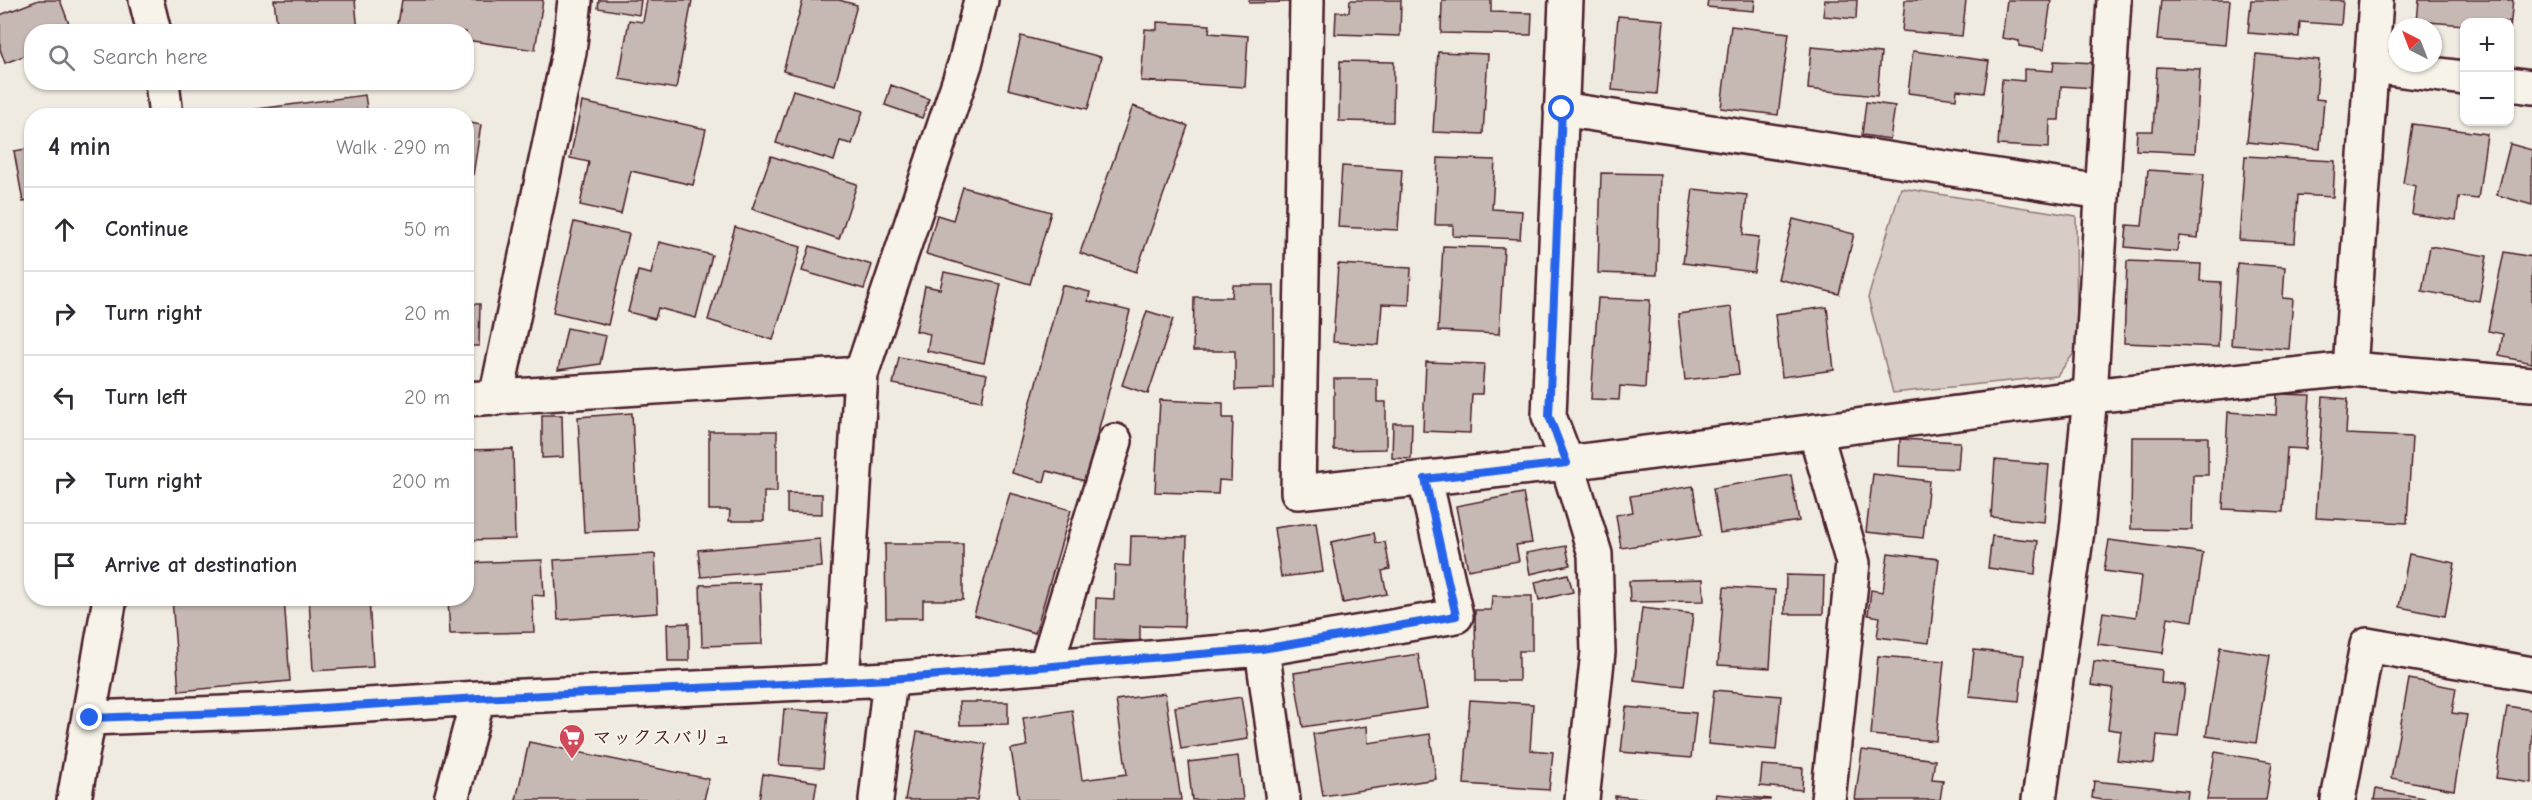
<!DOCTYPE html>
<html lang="en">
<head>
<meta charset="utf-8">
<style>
  body { margin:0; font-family:"Comic Neue","Klee One",sans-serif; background:#f2f2f3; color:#2b2b33 }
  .controls { position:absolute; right:18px; top:18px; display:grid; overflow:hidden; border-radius:12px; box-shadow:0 2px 4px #0004 }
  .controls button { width:54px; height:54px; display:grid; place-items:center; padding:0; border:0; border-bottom:2px solid #e1e1e2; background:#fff; color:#2b2b33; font:30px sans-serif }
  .compass { position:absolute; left:2388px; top:18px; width:54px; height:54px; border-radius:50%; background:#fff; box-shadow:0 2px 4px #0004; rotate:318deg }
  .stop { position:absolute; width:18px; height:18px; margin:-14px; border:4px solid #2563eb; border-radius:50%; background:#fff }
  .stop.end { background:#2563eb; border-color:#fff; box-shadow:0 2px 6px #0008 }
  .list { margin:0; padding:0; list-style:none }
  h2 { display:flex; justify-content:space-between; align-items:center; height:78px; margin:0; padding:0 24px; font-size:26px }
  h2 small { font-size:20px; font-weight:400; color:#7c7c81 }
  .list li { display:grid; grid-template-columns:39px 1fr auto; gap:18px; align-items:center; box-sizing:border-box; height:84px; padding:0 24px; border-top:2px solid #e1e1e2 }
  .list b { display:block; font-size:22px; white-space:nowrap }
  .list em { font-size:20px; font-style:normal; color:#7c7c81 }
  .icon { flex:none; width:33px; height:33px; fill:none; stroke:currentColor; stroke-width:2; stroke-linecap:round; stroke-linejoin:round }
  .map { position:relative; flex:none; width:2532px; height:800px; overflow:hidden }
  .search { position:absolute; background:#fff; box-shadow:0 2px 4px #0004; left:24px; top:24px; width:450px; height:66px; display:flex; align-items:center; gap:15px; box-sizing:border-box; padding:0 21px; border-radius:24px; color:#7c7c81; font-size:22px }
  .panel { position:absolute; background:#fff; box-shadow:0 2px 4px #0004; left:24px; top:108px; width:450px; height:498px; border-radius:24px }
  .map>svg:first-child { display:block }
  .green { fill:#d8cdc6; stroke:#917678; stroke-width:1.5 }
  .building { fill:#c6b8b3; stroke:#4a1f2b; stroke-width:1.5 }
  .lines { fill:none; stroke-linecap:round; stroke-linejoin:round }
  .minor-casing { stroke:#4a1f2b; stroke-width:38 }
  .minor { stroke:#f7f3e8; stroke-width:33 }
  .route { stroke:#2563eb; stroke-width:8 }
  .labels { text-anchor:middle; stroke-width:4.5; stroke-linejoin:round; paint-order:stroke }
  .poi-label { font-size:20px; font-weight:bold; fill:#4a1f2b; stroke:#f7f3e8; text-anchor:start }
</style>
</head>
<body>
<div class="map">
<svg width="2532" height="800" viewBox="0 0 2532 800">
  <rect width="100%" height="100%" fill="#f0ebe0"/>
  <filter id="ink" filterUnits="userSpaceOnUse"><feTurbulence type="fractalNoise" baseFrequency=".0167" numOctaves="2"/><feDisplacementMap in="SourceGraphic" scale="12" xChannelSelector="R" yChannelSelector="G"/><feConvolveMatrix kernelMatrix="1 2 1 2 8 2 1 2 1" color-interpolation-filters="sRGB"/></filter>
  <g filter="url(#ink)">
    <!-- green -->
    <path class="green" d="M1901,188l175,28 1,133 -20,27 -164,17 -25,-95z"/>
    <!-- building -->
    <path class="building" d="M39,0h21l12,32h-40v21l-27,10 -5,-14v-34z
      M274,0h81l3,32h-80z
      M402,0h141l-8,50 -69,-10v-8l-69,-2z
      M599,0h42l-2,15 -41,-7z
      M647,0h45l-16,89 -57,-10 10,-59 14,2z
      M803,0h36l18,5 -22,80 -52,-14z
      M1249,0h39v2l-39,1z
      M1350,0h51l-1,36 -65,-2 1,-22h13z
      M1442,0h49v12l41,1 -1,22 -90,-2z
      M1708,0h47l-1,11 -47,-4z
      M1825,0h32l-1,19 -33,-3z
      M1905,0h61l-4,36 -60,-5z
      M2007,0h44l-7,50 -25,-4v-5l-17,-3z
      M2161,0h69l-4,45 -69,-5z
      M2251,0h92l-2,25 -41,-3 -1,15 -51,-4z
      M2419,0h94l-3,29v-7h-46v3l-47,-4z
      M1618,16l46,4 -7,74 -45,-4z
      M1157,22l53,3 -1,8 39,3 -3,51 -104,-6 4,-52 12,1z
      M1731,26l58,7 -11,82 -57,-7z
      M1021,36l80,21 -13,52 -80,-20z
      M1811,47l70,6 -4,43 -69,-7z
      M1913,51l76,10 -5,32 -27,-3 -1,9 -48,-6z
      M1438,52l50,2 -5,80 -50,-2z
      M2256,54l63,6 -3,39 8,1 -4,49 -73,-7z
      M1340,61l54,1 -1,60 -54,-1z
      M2054,61l43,2 -2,25 -34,-2 -2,34h-9l-1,28 -51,-3 4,-66 22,2v-12l29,2z
      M2157,67l43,2 -5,84 -59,-3 1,-19h16z
      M891,85l38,14 -7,19 -37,-13z
      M793,90l70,21 -11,33 -12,-3 -6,20 -58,-18z
      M365,95l3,21h-116l-1,-6z
      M582,102l124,27 -13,56 -62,-14 -10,43 -41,-9 9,-43 -19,-4z
      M1866,102l29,4 -5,33 -28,-4z
      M1133,106l55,20 -52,146 -56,-19z
      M466,122l15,3 -8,50 -7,-1z
      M2412,124l75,10 -9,65 -19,-2 -3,23 -44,-6 4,-28 -13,-3z
      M2510,144l22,6v55l-35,-10z
      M32,148v52l-9,2 -9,-51z
      M771,156l86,28 -18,55 -87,-30z
      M2245,156l90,5 -2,36 -35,-2 -3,48 -56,-3z
      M1438,158l57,2 -3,49 30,2 -2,28 -67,-3v-11h-18z
      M1342,166l60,4 -4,60 -60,-3z
      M2148,170l56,4 -6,64 -19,-2 -2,16 -52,-5 2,-22 15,1z
      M1601,173l59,1 -3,101 -59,-2z
      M963,187l88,25 -21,72 -104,-30 11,-39 16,5z
      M1693,189l54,6 -4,40 16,2 -5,35 -71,-9z
      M1793,219l61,15 -15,60 -61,-15z
      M574,222l55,12 -21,91 -55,-13z
      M735,227l66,20 -28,93 -65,-20z
      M659,242l53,13 -16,63 -38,-10 -3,11 -27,-7 10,-41 13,3z
      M810,246l62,19 -8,24 -62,-18z
      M1443,246l61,2 -5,86 -61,-3z
      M2430,246l57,10 -8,45 -57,-10z
      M2504,252l28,5v106l-33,-7 4,-22 -15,-3z
      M2127,261l74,3 -1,17 21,1 -3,65 -94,-4z
      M2237,263l48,4 -2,31 10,1 -4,50 -58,-4z
      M1338,264l73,4 -2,37 -27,-1 -3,41 -46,-3z
      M944,272l57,12 -17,79 -57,-12 3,-17 -14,-3 9,-45 15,3z
      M1062,285l28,7 -2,9 42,10 -45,170 -38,-10 -3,11 -32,-9z
      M1233,285h41v104l-39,1v-39h-42l1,-54h38z
      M1598,298l52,2 -5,88 -25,-2 -1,14 -28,-1z
      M466,304h14l-1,42h-13z
      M1731,307l8,67 -54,6 -7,-66z
      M1827,307l7,63 -52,7 -7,-63z
      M1147,311l26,8 -25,75 -26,-9z
      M567,328l39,8 -6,28 -42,6z
      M899,357l88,17 -5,27 -89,-17z
      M1426,362l58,2 -2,30h-10l-2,39 -47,-2z
      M1334,379h43v23h9v47l-52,1z
      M2277,394l33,1 -4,54 -19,-1 -4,64 -60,-3 5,-97 48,3z
      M2323,397l25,2 -2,35 66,3 -5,86 -91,-5z
      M1160,400l63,3v15h10l-2,63 -12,-1 -1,14 -63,-2z
      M632,413l6,117 -54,2 -6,-115z
      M542,415h20l1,42 -21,1z
      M1393,423h19l-1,36 -19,-1z
      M709,431h68v61h-13v29h-35l1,-11h-21z
      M2132,437h76v38h-15l-1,55 -61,-1z
      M1900,439l60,3 -2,27 -59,-3z
      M513,449l2,90 -49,1v-90z
      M1995,460l54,5 -5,57 -53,-5z
      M1873,474l56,7 -6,57 -57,-6z
      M1791,475l8,46 -79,12 -7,-45z
      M1693,486l8,50 -80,12 -5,-33 17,-3 -3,-16z
      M787,493l35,1v20l-35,-1z
      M1010,493l61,17 -36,123 -61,-18z
      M1523,493l9,50 -16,2 3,16 -51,9 -12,-64z
      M1316,522l7,50 -42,5 -7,-49z
      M1374,533l2,10 9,-1 5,27 -8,2 5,23 -44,9 -12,-61z
      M1131,536l56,1 -3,90 -44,-1v15l-45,-1 1,-42 18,1 1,-34 15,1z
      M1992,536l46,5 -3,33 -47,-6z
      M820,539l2,28 -121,10 -3,-27z
      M2109,540l94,13 -10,68 -25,-4 -5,36 -65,-9 5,-32 33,5 5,-41 -37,-5z
      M885,544h78v56h-40v18h-37z
      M1566,546l4,19 -40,9 -4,-21z
      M1888,553l51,6 -10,84 -52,-6 3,-20 -12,-2 3,-25 12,2z
      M655,554l3,59 -100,7 -4,-60z
      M2409,554l46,9 -10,53 -46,-9z
      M542,560l2,36 -12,-1 2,37 -84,2 -2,-34 -11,-2h29v-35z
      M1568,574l5,18 -34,8 -4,-18z
      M1786,575l38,1 -1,38h-38z
      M1703,579l1,22 -74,1 -1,-21z
      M760,583l2,61 -60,2 -2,-61z
      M1724,587l51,3 -5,78 -52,-3z
      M1492,596h40v55h-13v30h-43l-1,-71h16z
      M172,598h112l6,83 -111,10z
      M309,598h60l4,69 -60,4z
      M1642,608l51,6 -9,72 -50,-6z
      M689,623v38h-21l-1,-37z
      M2220,647l50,8 -14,88 -50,-7z
      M1974,650l50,5 -5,46 -50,-5z
      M1418,654l9,54 -124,19 -9,-54z
      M1878,656l66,5 -8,80 -65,-6z
      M2094,661l68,9 -1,13 24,2 -7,52 -21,-2 -3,29 -37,-4 4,-29 -13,-2 5,-41 -22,-3z
      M2409,679l47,9 -4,25 15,2 -13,75 -63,-12z
      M1714,690l67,6 -5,54 -68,-6z
      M1165,693l16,107h-162l-8,-51 16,-3 -4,-28 49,-8 10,70 45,-6 -11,-74z
      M1241,697l7,42 -67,10 -6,-42z
      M1470,700l63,4 -3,46 23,2 -4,38 -85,-6z
      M959,702h49v22l-48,1z
      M2507,706l25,4v73l-36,-5z
      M1626,707l70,6 -5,45 -70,-6z
      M784,709l44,3 -5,56 -44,-3z
      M1367,726l1,17 62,-9 6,45 -113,17 -10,-62z
      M917,732l69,12 -9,56h-72z
      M529,742l180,37 -5,21h-188z
      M1862,750l73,10 -3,19 11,1 -3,20h-85z
      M2215,752l57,10 -6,38h-59z
      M1238,756l5,44h-51l-4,-38z
      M1762,765l41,3 -1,22 -42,-4z
      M763,774l54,8 -3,18h-55z
      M2094,781l94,10 -1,9h-86l-9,-2z
      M2376,789l58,11h-60z
      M1716,794l54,5v1h-55z
      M1615,796l48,4h-48z"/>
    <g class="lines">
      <!-- minor casing -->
      <g class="minor-casing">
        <path id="minor" d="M146,0l8,32
          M1307,0l-9,492 269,-29 523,-67 260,-27 182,15
          M1566,0l-17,416 18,47 28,91 3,98 -16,148
          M2371,66l93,12
          M162,82l4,34
          M2510,84l22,3
          M1561,109l541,83
          M2350,369l26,-369
          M496,398l73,-346 6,-52
          M466,399l395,-25
          M1815,431l38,132 -25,237
          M1262,649l21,151
          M1046,666l69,-225
          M842,682l19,-308 104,-310 16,-64
          M90,718l184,-7 204,-13 412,-19 372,-30 194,-33 -31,-137
          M74,800l36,-202
          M451,800l27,-102
          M876,800l14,-121
          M2039,800l38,-269 13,-135 24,-396
          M2338,800l29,-155 165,29"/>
      </g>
      <!-- minor -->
      <use href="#minor" class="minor"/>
    </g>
  </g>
  <g class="lines" filter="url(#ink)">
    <!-- route -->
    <path class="route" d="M90,718l184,-7 204,-13 412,-19 372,-30 194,-33 -31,-137 142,-16 -18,-47 13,-307"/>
  </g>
  <!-- icons -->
  <defs>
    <g id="supermarket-pin" transform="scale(1.35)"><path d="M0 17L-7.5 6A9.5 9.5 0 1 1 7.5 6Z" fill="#d1495b" stroke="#f7f3e8"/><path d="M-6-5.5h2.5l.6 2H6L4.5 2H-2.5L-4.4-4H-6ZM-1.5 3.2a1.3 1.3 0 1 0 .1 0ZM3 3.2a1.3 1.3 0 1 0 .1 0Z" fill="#fff"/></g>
  </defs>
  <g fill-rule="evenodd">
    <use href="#supermarket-pin" x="572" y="737"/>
  </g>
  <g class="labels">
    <!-- poi labels -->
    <g class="poi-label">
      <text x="592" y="744">マックスバリュ</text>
    </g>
  </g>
</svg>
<div class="controls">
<button>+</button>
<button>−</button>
</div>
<svg class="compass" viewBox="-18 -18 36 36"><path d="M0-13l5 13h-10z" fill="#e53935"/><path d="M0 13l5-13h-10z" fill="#7c7c81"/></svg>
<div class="stop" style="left:1562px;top:109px"></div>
<div class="stop end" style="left:90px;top:718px"></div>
<div class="search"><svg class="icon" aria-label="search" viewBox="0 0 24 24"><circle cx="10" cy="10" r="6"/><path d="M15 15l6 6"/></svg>Search here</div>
<section class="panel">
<h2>4 min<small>Walk · 290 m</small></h2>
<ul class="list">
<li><svg class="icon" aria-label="ahead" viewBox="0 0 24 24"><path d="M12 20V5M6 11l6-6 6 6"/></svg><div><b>Continue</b></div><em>50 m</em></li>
<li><svg class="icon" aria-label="right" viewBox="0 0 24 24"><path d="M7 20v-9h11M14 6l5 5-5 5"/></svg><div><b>Turn right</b></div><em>20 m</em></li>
<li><svg class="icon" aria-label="left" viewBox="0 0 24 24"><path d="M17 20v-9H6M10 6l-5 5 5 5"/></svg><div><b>Turn left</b></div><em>20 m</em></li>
<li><svg class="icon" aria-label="right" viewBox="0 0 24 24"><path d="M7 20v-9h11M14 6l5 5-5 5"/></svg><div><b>Turn right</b></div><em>200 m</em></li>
<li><svg class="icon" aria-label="arrive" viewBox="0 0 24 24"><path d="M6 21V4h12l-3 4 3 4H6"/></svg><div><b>Arrive at destination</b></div></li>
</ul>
</section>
</div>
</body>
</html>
